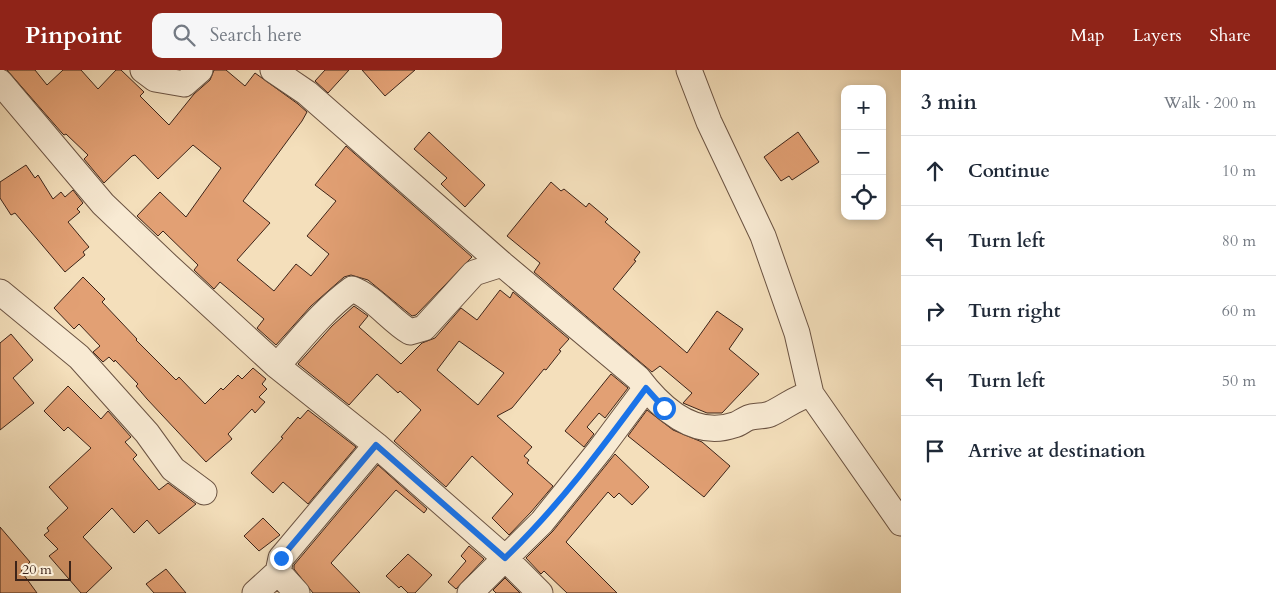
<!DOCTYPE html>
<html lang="en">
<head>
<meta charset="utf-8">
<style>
  body { margin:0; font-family:Cardo,serif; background:#f6f6f7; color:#1f2937 }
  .controls { position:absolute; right:15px; top:15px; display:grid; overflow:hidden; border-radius:10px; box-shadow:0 2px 8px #0003 }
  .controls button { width:45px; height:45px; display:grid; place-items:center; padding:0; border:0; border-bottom:1px solid #e0e1e3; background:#fff; color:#1f2937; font:25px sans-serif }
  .scale { position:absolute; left:15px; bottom:12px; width:56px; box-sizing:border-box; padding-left:5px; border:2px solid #3d2419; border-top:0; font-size:14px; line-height:18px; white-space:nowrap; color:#3d2419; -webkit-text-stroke:4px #f8ead3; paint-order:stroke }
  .stop { position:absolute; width:15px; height:15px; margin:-11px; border:4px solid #1a73e8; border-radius:50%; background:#fff }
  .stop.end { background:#1a73e8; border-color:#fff; box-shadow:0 1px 5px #0008 }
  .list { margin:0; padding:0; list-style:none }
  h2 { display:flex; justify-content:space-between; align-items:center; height:65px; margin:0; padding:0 20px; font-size:21px }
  h2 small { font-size:16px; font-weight:400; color:#747a83 }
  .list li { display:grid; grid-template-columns:32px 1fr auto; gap:15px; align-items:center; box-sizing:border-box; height:70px; padding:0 20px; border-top:1px solid #e0e1e3 }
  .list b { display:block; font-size:19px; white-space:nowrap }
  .list em { font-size:16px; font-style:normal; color:#747a83 }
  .icon { flex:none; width:28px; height:28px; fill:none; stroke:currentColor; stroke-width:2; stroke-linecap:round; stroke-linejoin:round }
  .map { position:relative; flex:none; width:901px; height:523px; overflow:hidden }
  header { display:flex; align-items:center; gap:30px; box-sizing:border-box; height:70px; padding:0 25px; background:#8f2418; color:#fff }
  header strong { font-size:24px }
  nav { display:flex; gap:28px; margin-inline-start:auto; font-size:18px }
  .search { width:350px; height:45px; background:#f6f6f7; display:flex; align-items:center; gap:12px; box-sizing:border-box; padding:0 18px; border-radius:10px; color:#747a83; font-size:19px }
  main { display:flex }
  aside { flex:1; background:#fff }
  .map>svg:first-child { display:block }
  .building { fill:#e2a074; stroke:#3d2419; fill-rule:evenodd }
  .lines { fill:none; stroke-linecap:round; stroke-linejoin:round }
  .minor-casing { stroke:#6b5342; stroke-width:27 }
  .minor { stroke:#f8ead3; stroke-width:25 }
  .route { stroke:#1a73e8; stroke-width:6 }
</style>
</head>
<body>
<header>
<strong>Pinpoint</strong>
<div class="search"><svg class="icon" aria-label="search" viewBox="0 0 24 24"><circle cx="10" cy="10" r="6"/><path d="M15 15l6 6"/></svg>Search here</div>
<nav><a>Map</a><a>Layers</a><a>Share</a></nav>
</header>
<main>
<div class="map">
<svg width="901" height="523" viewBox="0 0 901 523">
  <rect width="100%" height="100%" fill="#f4dfbb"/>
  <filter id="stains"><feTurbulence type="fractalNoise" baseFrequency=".004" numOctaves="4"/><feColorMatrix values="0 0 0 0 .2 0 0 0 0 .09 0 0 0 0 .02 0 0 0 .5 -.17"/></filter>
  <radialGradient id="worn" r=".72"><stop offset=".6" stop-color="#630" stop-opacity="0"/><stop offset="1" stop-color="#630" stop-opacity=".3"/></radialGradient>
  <!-- building -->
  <path class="building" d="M7,0h28l12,15 16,-15h18l17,19 18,-19h5l23,22 -4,4 29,29 25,-31 16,-14 4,-10h12l19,16 10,-13 43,31 9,8 -5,9 -59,80 27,22 -33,37 37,31 22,-27 15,12 18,-22 -22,-18 29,-35 -21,-16 31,-39 126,111 -56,58 -4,1 -44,-36 -17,-5 -7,2 -33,29 -35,39 -19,-17 7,-9 -44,-37 -6,7 -20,-19 4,-5 -35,-34 -5,5 -21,-20 23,-24 26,25 35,-49 -28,-23 -35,34 -23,-24 -3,1 -28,27 -20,-24 4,-4 -22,-21 -2,1 -2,-2z
    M325,0h24l-21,23 -13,-12z
    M362,0h53l-30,26z
    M429,62l56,53 -20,22 -24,-23 6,-6 -33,-29z
    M798,62l21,30 -27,18 -3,-4 -8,5 -17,-24z
    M26,95l9,13 3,-3 15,24 8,-7 4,5 8,-7 10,13 -6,6 3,3 -12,10 21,25 -6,5 2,3 -20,17 -50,-59 -4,2 -11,-17v-16z
    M551,112l10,9 3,-2 22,18 3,-4 19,16 -3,3 35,30 -6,8 2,1 -23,28 74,64 30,-42 26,18 -14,20 30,25 -37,39h-15l-24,-10 9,-10 -32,-27 -8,6 -118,-100 6,-9 -33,-27z
    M83,207l22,22 -3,3 35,37 -1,1 40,40 3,-3 26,27 16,-16 2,2 15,-15 4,4 11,-11 13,11 -4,5 5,5 -8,8 6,5 -10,11 -3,-4 -24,25 4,5 -26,23 -59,-63 -11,-13 2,-2 -23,-24 -1,2 -5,-5 -6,5 -10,-10 7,-6 -21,-22 -5,5 -20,-21z
    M500,220l10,8 3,-6 56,47 -10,11 2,1 -15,19 -2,-1 -32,39 -15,8 35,31 -8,9 5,4 -2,3 26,23 -22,26 -22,23 -17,-17 21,-24 -1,-1 -40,-37 -26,31 -52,-46 27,-31 -21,-19 -2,2 -21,-19 -28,31 -51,-41 34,-38 22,-20 14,10 -9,11 42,37 21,-21 13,-5 26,-30 16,12zM459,271l45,32 -26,32 -41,-35z
    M11,264l22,26 -20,18 21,25 -34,27v-87z
    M611,304l17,14 -23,30 -6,-5 -12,14 7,7 -10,13 -19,-16z
    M68,316l33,33 7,-8 23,26 -6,5 12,13 -4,4 26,31 9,-7 28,21 -37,30 -12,-14 -13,13 -22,-25 -29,29 29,31 -26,25h-5l-32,-37 9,-7 -14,-14 5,-4 -2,-3 21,-20 -19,-21 42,-39 -23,-21 -4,4 -20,-20z
    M308,340l48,37 -48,57 -25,-22 -10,11 -22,-20 32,-35 -2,-1 17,-20 2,2z
    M647,340l26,20 29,12 28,24 -26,31 -76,-61z
    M615,384l34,33 -17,18 -13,-12 -5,5 -6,-6 -42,50 51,51h-50l-23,-22 -3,3 -15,-16 27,-27z
    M378,395l49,44 -3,4 -28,-23 -65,73 29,30h-47l-19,-24v-4z
    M263,448l17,17 -21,16 -15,-15z
    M0,457l30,35 -9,9 16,22h-37z
    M469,476l15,13 -28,30 -8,-7 18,-21 -5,-5z
    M408,484l24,21 -17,18h-7l-7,-7 -2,2 -13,-12z
    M166,499l20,24h-32l-8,-9z
    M505,508l15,15h-24l-3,-3z"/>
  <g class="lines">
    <!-- minor casing -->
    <g class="minor-casing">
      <path id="minor" d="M143,0l12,9 29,5 16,-14
        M273,0l34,23 195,171 136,114c22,29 56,61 96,47 5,-1 9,-5 14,-7 7,-3 15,-1 22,-4 14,-6 26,-17 41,-20
        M689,0l20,52 54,114 34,97 14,61 90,129
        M0,12l103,122 64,61 110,101 99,79 129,113 35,35
        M0,222l79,65 68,76 26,36 31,23
        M277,296c24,-27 46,-56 75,-77 22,8 38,31 58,43l14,-4 50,-55 28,-9
        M278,502l19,21
        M255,523l23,-21 3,-14 95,-113
        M470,523l72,-71 57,-71 47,-63"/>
    </g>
    <!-- minor -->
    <use href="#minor" class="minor"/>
  </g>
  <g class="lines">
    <!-- route -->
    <path class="route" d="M281,488l95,-113 129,113c53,-51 97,-110 141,-170l18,20"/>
  </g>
  <rect width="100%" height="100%" filter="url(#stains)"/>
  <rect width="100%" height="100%" fill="url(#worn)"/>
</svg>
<div class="controls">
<button>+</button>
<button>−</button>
<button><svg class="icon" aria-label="locate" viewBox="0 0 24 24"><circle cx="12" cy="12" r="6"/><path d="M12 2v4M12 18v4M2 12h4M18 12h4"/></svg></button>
</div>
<div class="scale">20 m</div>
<div class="stop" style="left:664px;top:338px"></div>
<div class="stop end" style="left:281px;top:488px"></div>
</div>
<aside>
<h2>3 min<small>Walk · 200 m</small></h2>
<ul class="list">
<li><svg class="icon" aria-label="ahead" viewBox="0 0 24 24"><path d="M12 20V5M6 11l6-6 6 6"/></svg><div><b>Continue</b></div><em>10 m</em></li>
<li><svg class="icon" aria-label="left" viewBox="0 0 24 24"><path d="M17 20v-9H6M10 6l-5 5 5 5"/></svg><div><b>Turn left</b></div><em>80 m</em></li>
<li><svg class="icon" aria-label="right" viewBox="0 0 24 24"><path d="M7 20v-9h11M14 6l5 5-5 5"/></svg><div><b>Turn right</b></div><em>60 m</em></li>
<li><svg class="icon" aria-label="left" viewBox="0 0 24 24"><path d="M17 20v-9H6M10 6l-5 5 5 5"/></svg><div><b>Turn left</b></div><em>50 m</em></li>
<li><svg class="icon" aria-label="arrive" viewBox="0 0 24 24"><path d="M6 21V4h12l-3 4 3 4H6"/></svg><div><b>Arrive at destination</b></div></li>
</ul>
</aside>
</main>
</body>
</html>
